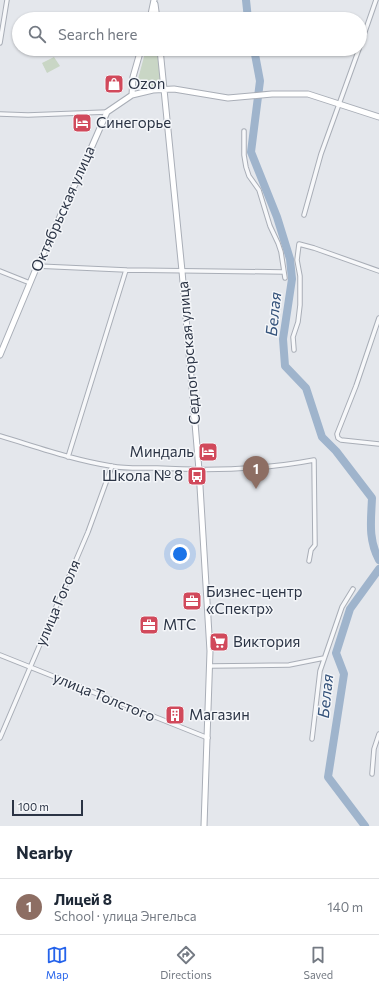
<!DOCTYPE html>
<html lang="en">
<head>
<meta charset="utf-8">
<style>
  body { margin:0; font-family:Commissioner,sans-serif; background:#f2f2f3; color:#1f2937 }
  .scale { position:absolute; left:12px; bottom:10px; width:71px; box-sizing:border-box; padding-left:4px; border:2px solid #2b3445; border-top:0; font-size:11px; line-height:14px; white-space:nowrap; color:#2b3445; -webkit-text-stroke:3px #f4f6f9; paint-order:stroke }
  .you { position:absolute; left:180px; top:554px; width:14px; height:14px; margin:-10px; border:3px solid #fff; border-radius:50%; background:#1a73e8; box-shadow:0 0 0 6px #1a73e833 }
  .badge { display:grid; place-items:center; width:26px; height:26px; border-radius:50%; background:#2563eb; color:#fff; font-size:13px; font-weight:700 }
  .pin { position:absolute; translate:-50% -33px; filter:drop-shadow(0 1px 2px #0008) }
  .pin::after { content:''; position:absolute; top:21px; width:14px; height:12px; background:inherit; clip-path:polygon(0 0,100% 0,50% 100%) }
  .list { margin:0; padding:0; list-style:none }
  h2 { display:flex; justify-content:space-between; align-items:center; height:52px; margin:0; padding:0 16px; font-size:17px }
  h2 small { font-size:13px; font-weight:400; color:#747a83 }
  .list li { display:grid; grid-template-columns:26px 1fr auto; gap:12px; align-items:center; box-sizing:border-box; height:56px; padding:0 16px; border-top:1px solid #e0e1e3 }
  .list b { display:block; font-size:15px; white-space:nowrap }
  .list p { margin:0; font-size:13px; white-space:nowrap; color:#747a83 }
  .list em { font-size:13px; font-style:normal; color:#747a83 }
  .icon { flex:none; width:22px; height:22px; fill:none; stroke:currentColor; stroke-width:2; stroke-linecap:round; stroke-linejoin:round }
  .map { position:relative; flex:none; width:379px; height:826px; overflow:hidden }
  .search { position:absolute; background:#fff; box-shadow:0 1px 3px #0004; left:12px; right:12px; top:12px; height:44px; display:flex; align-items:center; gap:10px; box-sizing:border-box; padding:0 14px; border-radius:22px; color:#747a83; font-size:15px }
  .sheet { height:108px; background:#fff }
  nav { display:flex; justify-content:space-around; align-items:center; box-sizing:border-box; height:56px; border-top:1px solid #e0e1e3; background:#fff; font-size:11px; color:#747a83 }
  nav a { display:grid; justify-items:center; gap:2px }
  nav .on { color:#2563eb }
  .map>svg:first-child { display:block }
  .green { fill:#c9d6c5 }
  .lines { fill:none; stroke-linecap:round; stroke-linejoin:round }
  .river { stroke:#9fb4cc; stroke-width:8 }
  .street-casing { stroke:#a9aeb7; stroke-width:5.5 }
  .secondary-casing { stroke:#a9aeb7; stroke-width:7 }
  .street { stroke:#f7f8fa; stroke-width:3.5 }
  .secondary { stroke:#fff; stroke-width:5 }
  .labels { text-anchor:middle; stroke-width:3; stroke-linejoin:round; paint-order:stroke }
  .poi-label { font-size:15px; fill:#2b3445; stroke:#f4f6f9; text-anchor:start }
  .street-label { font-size:15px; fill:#2b3445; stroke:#f4f6f9 }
  .water-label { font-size:16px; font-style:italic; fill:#34527a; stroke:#f4f6f9 }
</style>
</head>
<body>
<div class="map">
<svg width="379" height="826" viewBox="0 0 379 826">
  <rect width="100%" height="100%" fill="#e4e7ec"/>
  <!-- green -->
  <path class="green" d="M146,49h11l4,33 -1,2 -2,1 -17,3 -3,-1 -1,-4z
    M54,57l6,9 -13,7 -5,-10z"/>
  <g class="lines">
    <!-- river -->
    <path class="river" d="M246,0l2,19
      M254,49l6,32 -9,71 26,65 13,42 2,20 -9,60 2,27 21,22 16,49 14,14 36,47c-1,23 -4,41 7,62
      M365,826l-37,-49 16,-103 -8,-21 14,-44 29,-40"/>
    <!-- street casing -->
    <g class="street-casing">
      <path id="street" d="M0,43l7,-43
        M360,46l16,-46
        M0,114l28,1 79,-3
        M244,131v24l2,12 3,9 10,14 11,36 8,17 3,9 4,26
        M304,215l17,-61 38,-105
        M37,266l89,4 158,2
        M0,271l30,12
        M379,318l-23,68 -19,48 1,4 3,2 38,4
        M294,350l-1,-13 5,-15 2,-17v-29l-3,-16 2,-16 15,4 65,23
        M0,436c37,11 73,24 111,30 15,3 31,2 46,2 52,3 105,2 157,-8l1,85 -4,5 -2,11
        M68,457l58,-187
        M0,655l208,83
        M210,666l79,-1 35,-7
        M0,738l88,-206 24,-66
        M312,739l8,-68 22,-64 11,-18
        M372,774l2,-25 5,-15"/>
    </g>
    <!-- secondary casing -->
    <g class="secondary-casing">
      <path id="secondary" d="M155,4l2,15
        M150,19l4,-19
        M160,49l22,222 17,199 11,181 -6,175
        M132,95l1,-18 8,-28
        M0,355l35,-84 47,-102 25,-57 25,-17 21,-5 21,-1 54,9 44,-4h36l71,23"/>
    </g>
    <!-- street -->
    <use href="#street" class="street"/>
    <!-- secondary -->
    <use href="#secondary" class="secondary"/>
  </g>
  <!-- icons -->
  <defs>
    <g id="shop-square" transform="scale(1)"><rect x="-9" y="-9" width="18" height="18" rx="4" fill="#d1495b" stroke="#f4f6f9"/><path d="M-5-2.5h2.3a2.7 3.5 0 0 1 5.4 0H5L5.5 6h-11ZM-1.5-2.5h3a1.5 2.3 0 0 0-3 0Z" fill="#fff"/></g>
    <g id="hotel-square" transform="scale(1)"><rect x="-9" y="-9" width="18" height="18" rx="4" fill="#d1495b" stroke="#f4f6f9"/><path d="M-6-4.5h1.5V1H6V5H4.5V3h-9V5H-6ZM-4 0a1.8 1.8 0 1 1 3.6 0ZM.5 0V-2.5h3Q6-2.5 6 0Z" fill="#fff"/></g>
    <g id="bus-square" transform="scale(1)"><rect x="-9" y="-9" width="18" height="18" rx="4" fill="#d1495b" stroke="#f4f6f9"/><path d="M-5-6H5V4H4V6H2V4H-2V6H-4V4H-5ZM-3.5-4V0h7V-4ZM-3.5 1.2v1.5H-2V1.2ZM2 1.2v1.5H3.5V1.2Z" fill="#fff"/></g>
    <g id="office-square" transform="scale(1)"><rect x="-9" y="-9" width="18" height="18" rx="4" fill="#d1495b" stroke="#f4f6f9"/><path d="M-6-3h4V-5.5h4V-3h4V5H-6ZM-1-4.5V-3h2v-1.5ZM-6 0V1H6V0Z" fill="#fff"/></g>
    <g id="supermarket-square" transform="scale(1)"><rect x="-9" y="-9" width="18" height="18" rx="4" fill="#d1495b" stroke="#f4f6f9"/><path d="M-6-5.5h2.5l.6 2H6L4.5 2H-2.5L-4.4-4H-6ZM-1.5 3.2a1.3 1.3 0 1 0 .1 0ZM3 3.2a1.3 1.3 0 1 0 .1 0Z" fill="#fff"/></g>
    <g id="building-square" transform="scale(1)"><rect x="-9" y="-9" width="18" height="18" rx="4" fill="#d1495b" stroke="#f4f6f9"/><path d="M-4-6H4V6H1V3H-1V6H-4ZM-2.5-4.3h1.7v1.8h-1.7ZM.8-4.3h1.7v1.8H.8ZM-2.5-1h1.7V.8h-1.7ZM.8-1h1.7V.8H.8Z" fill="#fff"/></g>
  </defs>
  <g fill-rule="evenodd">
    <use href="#shop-square" x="114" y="84"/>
    <use href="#hotel-square" x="82" y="123"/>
    <use href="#hotel-square" x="208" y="452"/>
    <use href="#bus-square" x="197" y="476"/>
    <use href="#office-square" x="192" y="601"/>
    <use href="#office-square" x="149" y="625"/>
    <use href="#supermarket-square" x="219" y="642"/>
    <use href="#building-square" x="175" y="715"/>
  </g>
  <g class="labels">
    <!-- poi labels -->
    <g class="poi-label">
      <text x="128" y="89">Ozon</text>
      <text x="96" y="128">Синегорье</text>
      <text x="194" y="457" text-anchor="end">Миндаль</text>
      <text x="183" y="481" text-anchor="end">Школа № 8</text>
      <text x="206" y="597">Бизнес-центр<tspan x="206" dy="17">«Спектр»</tspan></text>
      <text x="163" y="630">МТС</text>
      <text x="233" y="647">Виктория</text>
      <text x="189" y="720">Магазин</text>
    </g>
    <!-- street labels -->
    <g class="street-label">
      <text transform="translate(63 209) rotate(-66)" y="5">Октябрьская улица</text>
      <text transform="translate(189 353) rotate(-95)" y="5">Седлогорская улица</text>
      <text transform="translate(58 603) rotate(-67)" y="5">улица Гоголя</text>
      <text transform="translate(104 697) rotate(22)" y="5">улица Толстого</text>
    </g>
    <!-- water labels -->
    <g class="water-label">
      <text transform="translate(273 314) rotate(-84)" y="6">Белая</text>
      <text transform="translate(325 696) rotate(-84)" y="6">Белая</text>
    </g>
  </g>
</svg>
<div class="scale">100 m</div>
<div class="you"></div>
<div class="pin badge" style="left:256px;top:489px;background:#8d6e63">1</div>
<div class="search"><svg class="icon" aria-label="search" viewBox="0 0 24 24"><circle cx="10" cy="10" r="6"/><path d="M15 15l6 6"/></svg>Search here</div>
</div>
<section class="sheet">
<h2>Nearby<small></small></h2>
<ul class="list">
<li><span class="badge" style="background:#8d6e63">1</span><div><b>Лицей 8</b><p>School · улица Энгельса</p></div><em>140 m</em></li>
</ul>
</section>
<nav>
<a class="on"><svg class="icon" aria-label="map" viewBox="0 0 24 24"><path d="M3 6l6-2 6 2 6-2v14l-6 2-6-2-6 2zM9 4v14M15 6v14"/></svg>Map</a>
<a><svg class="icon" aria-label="directions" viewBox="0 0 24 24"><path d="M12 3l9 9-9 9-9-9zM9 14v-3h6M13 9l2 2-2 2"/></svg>Directions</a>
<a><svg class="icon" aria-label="saved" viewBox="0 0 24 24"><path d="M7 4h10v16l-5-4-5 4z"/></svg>Saved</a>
</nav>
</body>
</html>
